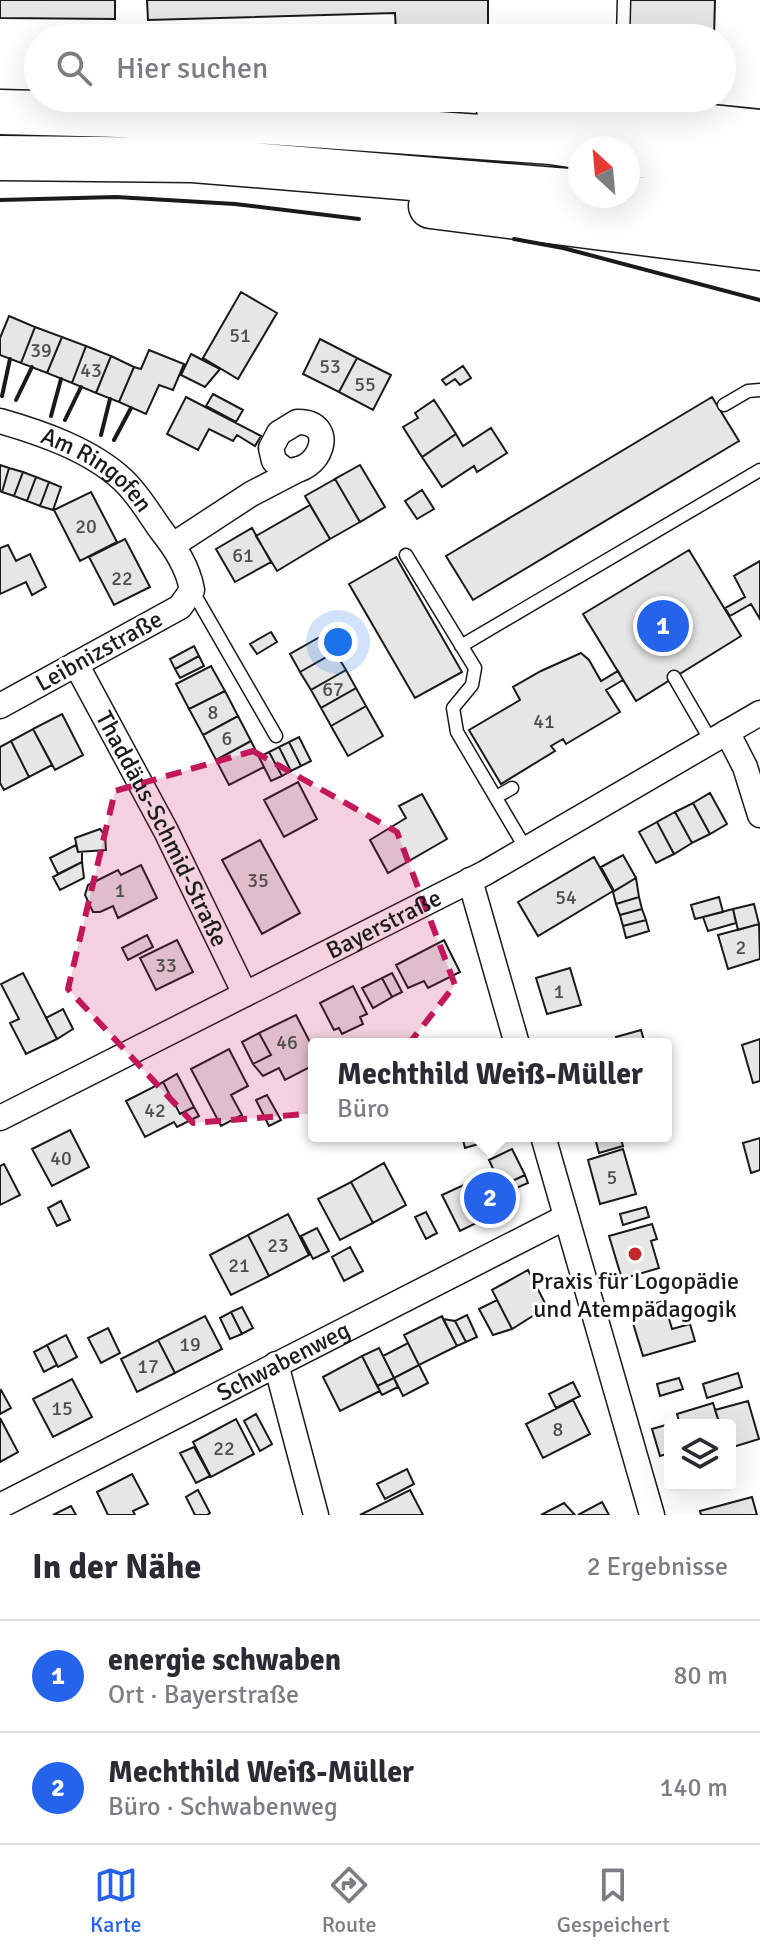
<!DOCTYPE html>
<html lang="de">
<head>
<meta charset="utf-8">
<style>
  body { margin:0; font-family:Signika,sans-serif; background:#f7f7f7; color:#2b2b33 }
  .controls { position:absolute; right:24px; bottom:24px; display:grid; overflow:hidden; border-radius:8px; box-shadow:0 8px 32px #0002 }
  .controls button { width:72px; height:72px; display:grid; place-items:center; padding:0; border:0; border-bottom:2px solid #e1e1e2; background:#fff; color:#2b2b33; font:40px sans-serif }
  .compass { position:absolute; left:568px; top:136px; width:72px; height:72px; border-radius:50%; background:#fff; box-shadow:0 8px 32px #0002; rotate:334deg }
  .you { position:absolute; left:338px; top:642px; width:28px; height:28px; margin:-20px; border:6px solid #fff; border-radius:50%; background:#1a73e8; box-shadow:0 0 0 12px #1a73e833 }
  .badge { display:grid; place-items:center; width:52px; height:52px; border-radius:50%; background:#2563eb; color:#fff; font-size:26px; font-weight:700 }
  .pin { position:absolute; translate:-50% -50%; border:4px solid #fff; box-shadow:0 2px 8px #0006 }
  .popup { position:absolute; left:308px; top:1038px; width:364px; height:104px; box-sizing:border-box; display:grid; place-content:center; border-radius:8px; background:#fff; filter:drop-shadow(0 2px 6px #0005); font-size:26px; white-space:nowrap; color:#7c7c81 }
  .popup b { font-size:30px; color:#2b2b33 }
  .popup::after { content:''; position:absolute; left:50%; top:100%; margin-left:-16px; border:16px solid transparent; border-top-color:#fff }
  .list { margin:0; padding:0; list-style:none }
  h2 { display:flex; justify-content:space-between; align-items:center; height:104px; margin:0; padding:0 32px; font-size:34px }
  h2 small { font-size:26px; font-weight:400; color:#7c7c81 }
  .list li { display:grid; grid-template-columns:52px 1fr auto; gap:24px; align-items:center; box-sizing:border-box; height:112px; padding:0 32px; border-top:2px solid #e1e1e2 }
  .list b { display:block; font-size:30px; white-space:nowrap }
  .list p { margin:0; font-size:26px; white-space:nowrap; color:#7c7c81 }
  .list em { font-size:26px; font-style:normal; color:#7c7c81 }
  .icon { flex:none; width:44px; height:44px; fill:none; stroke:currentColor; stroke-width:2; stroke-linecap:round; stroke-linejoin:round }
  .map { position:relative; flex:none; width:760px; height:1515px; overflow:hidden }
  .search { position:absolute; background:#fff; box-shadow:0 8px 32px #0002; left:24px; right:24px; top:24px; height:88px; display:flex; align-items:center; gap:20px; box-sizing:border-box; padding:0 28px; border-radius:44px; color:#7c7c81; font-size:30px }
  .sheet { height:328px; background:#fff }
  nav { display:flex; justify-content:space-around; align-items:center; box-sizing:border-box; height:112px; border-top:2px solid #e1e1e2; background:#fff; font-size:22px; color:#7c7c81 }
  nav a { display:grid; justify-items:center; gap:4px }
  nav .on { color:#2563eb }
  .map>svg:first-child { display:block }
  .building { fill:#e6e6e6; stroke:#1a1a1a; stroke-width:2 }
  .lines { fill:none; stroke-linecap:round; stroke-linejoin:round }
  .lane-casing { stroke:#1a1a1a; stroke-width:15 }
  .street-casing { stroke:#1a1a1a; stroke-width:27 }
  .highway-casing { stroke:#1a1a1a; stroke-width:47 }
  .lane { stroke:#fff; stroke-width:12 }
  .street { stroke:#fff; stroke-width:24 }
  .highway { stroke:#fff; stroke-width:44 }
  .wall { stroke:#1a1a1a; stroke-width:4 }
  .marked { fill:#c2185b; fill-opacity:0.2; stroke:#c2185b; stroke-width:6; stroke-dasharray:16 10; stroke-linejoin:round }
  .poi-dot { fill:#c62828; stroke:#fff; stroke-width:3 }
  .labels { text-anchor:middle; stroke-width:6; stroke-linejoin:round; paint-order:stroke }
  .number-label { font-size:20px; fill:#4d4d4d }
  .street-label { font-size:24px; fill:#1a1a1a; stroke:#fff }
  .poi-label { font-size:24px; fill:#1a1a1a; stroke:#fff }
</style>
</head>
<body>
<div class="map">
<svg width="760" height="1515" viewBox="0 0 760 1515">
  <rect width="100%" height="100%" fill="#fff"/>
  <!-- building -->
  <path class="building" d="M0,0h115v19l-115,-1z
    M147,0h341v32l-92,1 -1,-20 -247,7z
    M628,0h87l-1,38h-87z
    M241,292l36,21 -39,66 -35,-21z
    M9,316l26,11 -14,36 -21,-8v-17z
    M35,327l27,10 -15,36 -26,-10z
    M62,337l24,9 -14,37 -25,-10z
    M320,339l37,19 -18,34 -36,-18z
    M86,346l25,10 -15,37 -24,-10z
    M149,350l35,14 -11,26 -14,-5 -13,29 -27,-12 15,-35 7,2z
    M191,354l29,15 -15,18 -24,-12z
    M111,356l23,11 -15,35 -23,-9z
    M357,358l34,17 -18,35 -34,-18z
    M463,366l8,12 -11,7 -5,-6 -9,6 -4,-5z
    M213,394l30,16 -7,12 -30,-16z
    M186,397l75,39 -6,10 -18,-11 -4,6 -24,-12 -11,21 -31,-16z
    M712,397l27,44 -266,159 -27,-44z
    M434,400l22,34 -34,23 -19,-30 15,-9 -3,-5z
    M491,428l16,25 -30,19 -3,-6 -32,21 -20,-30 34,-23 7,12z
    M0,465l9,3 -7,24 -2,-1z
    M360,465l25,42 -25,15 -25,-43z
    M9,468l14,4 -9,24 -12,-4z
    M23,472l13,5 -9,24 -13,-5z
    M36,477l13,5 -9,24 -13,-5z
    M335,479l25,43 -30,17 -25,-43z
    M49,482l12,5 -8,23 -13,-4z
    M422,490l12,19 -17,10 -12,-18z
    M91,492l26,50 -37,19 -26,-51z
    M310,505l20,34 -53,32 -21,-35z
    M252,528l19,34 -36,20 -19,-33z
    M125,539l25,48 -36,18 -25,-48z
    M8,545l8,16 14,-7 16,33 -14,8 -6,-13 -26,12v-46z
    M689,550l52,86 -105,65 -53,-87z
    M396,557l66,115 -47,26 -66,-114z
    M760,561v58l-9,-15 -21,12 -5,-8 20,-11 -11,-21z
    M271,632l6,10 -20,12 -7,-10z
    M325,634l10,18 -35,20 -10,-18z
    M194,646l5,10 -24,13 -5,-10z
    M335,652l11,18 -35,20 -11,-18z
    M581,653l8,7 12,21 17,-10 5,9 -17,10 14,22 -54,32 -3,-5 -12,7 4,5 -54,33 -32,-54 51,-30 -7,-13 28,-16z
    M199,656l5,10 -24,12 -5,-9z
    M211,666l14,25 -36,18 -13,-25z
    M346,670l10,18 -35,20 -10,-18z
    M356,688l10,18 -35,20 -10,-18z
    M225,691l13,25 -35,19 -14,-26z
    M366,706l17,30 -35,20 -17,-30z
    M62,714l21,41 -28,15 -22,-41z
    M238,716l13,25 -35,19 -13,-25z
    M33,729l19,36 -23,12 -18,-36z
    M299,737l12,24 -10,5 -12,-24z
    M11,741l18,36 -25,13 -4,-7v-36z
    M251,741l13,26 -35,18 -13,-25z
    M289,742l12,24 -10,5 -12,-24z
    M279,747l12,24 -9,5 -13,-24z
    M269,752l13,24 -11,5 -12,-24z
    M298,782l19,37 -33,18 -20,-37z
    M710,793l17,31 -17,10 -17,-31z
    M422,794l25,45 -59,34 -18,-33 36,-22 -7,-12z
    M693,803l17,31 -18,9 -17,-31z
    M675,812l17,31 -18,11 -17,-32z
    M657,822l17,32 -18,9 -17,-31z
    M100,829l5,6 1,15 -28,2 -3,-14z
    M260,840l40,73 -38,21 -40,-74z
    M76,845l2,7h4v10l-24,12 -8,-16z
    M623,855l13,23 -22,13 -13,-24z
    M594,857l19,34 -75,45 -20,-34z
    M82,862l2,16 -24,12 -7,-13z
    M141,865l16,33 -39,20 -5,-12 -13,6h-7l-8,-17 3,-10 30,-15 3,5z
    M636,878l3,19 -23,7 -3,-12z
    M639,897l3,12 -22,6 -4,-11z
    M719,897l4,15 -28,7 -4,-14z
    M754,904l5,20 -21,6 -5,-21z
    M642,909l4,11 -23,6 -3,-11z
    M733,909l3,14 -28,8 -5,-14z
    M646,920l3,11 -23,7 -3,-12z
    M759,924l1,35 -32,10 -10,-34z
    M147,935l6,12 -25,13 -6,-12z
    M177,940l16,32 -37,18 -16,-32z
    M444,940l16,32 -32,16 -4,-7 -16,7 -12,-23z
    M570,968l11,37 -34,9 -11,-36z
    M23,973l34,66 -31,15 -16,-31 9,-4 -18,-35z
    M392,973l10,19 -10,5 -10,-19z
    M382,978l10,19 -19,11 -11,-20z
    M353,986l14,28 -7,3 3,7 -21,10 -3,-6 -5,2 -14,-27z
    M63,1009l10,20 -16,10 -11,-21z
    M296,1015l18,35v15l-29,15 -6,-12 -16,8 -10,-12 18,-9 -12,-22z
    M641,1030l4,14h-27l-2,-7z
    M259,1033l12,22 -18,9 -11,-22z
    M760,1039v42l-7,2 -11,-38z
    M229,1049l19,37 -17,9 11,20 -21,11 -30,-57z
    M177,1074l17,33 -14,7 -17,-32z
    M163,1082l17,32 14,-7 5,9 -22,11 -3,-5 -29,15 -19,-36z
    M267,1095l14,25 -12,6 -13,-26z
    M70,1130l19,37 -37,19 -20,-37z
    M462,1136h43l-40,12z
    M603,1136h17l3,10 -24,7 -4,-15z
    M760,1138v32l-9,3 -8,-30z
    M512,1149l13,26 -24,11 -12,-26z
    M623,1149l13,45 -36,10 -12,-44z
    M384,1163l22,42 -33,18 -22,-41z
    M4,1164l16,31 -20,10v-39z
    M494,1171l17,35 -51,25 -18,-36z
    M525,1175l3,8 -23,10 -4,-7z
    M351,1182l22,41 -33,17 -22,-41z
    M61,1201l9,19 -13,6 -9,-18z
    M646,1207l3,10 -26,8 -3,-11z
    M426,1212l11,21 -11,6 -11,-22z
    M288,1214l21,41 -40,21 -21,-41z
    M652,1224l5,15 -6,2 8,27 -37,11 -13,-43z
    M317,1228l12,23 -16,8 -12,-23z
    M248,1235l21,41 -38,19 -21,-40z
    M350,1247l13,24 -19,10 -12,-24z
    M528,1270l19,37 -35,22 -20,-39z
    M497,1300l15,29 -19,6 -14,-26z
    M664,1301l8,28 18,-5 5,17 -52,15 -14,-46z
    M242,1307l11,21 -11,6 -11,-22z
    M231,1312l11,22 -12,5 -10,-21z
    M467,1315l10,22 -11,5 -11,-21z
    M205,1316l17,33 -47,24 -17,-33z
    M442,1316l15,30 -38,19 -15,-30z
    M443,1319l12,2 11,21 -9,4z
    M108,1328l12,25 -19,10 -13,-25z
    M66,1335l11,22 -19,10 -11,-22z
    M158,1340l17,33 -38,19 -16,-33z
    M408,1343l11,22 -25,13 -11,-22z
    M47,1345l10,20 -13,7 -10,-20z
    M379,1348l15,30 -17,8 -15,-30z
    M362,1356l18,35 -40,20 -17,-34z
    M419,1365l9,18 -25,13 -9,-18z
    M738,1373l4,14 -35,11 -4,-14z
    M394,1378l4,9 -16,8 -5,-9z
    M679,1378l4,11 -23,7 -3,-12z
    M72,1379l20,38 -39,20 -20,-38z
    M573,1382l7,14 -24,12 -7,-14z
    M1,1390l10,18 -11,6v-23z
    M573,1400l17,34 -47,24 -17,-34z
    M748,1401l11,38 -29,9v-23h-10l-5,-15z
    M713,1403l7,22h-40l-3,-11z
    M256,1414l16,30 -12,7 -16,-30z
    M0,1418l18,34 -18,10z
    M236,1419l18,35 -43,23 -18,-35z
    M669,1424l1,29 -10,3 -8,-27z
    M194,1447l16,29 -14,7 -16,-30z
    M407,1469l7,15 -29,15 -8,-15z
    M132,1474l16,30 -15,7 2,4h-27l-11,-23z
    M198,1490l12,23 -3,2h-12l-9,-18z
    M410,1490l13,25h-63z
    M752,1497l5,18h-56l-1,-4z
    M602,1502l7,13h-31z
    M564,1503l11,12h-34z
    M71,1506l5,9h-23z"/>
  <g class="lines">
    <!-- lane casing -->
    <g class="lane-casing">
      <path id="lane" d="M623,38l1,-38
        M724,405l24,-14 12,-1
        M406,555l69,113 -3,17 -19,23 4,24 69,117
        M192,590l84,146
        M461,646l299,-176
        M674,677l37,64
        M496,797l16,-9"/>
    </g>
    <!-- street casing -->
    <g class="street-casing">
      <g id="street">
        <path id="s1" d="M0,421c42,12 91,29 123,59 15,14 26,33 38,50 14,18 27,37 31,60l-12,17 -180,99"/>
        <path d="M297,422c43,-1 23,54 -12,48l-11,-9 -3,-13 8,-15z"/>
        <path d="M173,545l78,-51 48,-25"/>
        <path id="s2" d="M76,664l90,167 79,163"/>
        <path d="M727,732l18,35 15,48"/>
        <path d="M470,880l47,164"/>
        <path id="s3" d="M0,1118l485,-245 275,-160"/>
        <path d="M543,1136l109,379"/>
        <path d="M276,1364l40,151"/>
        <path id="s4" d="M0,1506l566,-289"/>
      </g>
    </g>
    <!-- highway casing -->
    <g class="highway-casing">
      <path id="highway" d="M499,109l126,9 135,14
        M0,112l197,5 354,25 40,6
        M628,153l132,19
        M0,158l193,2 387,32
        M614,196l146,18
        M431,206l329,42"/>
    </g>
    <!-- lane -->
    <use href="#lane" class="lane"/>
    <!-- street -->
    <use href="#street" class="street"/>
    <!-- highway -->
    <use href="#highway" class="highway"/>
    <!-- wall -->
    <path class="wall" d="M0,200l116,-3 119,7 124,15
      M514,239l49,9 197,52
      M2,396l8,-37
      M16,400l16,-33
      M51,416l10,-37
      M65,420l16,-33
      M101,435l9,-36
      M114,440l17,-32"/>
  </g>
  <!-- marked area -->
  <path class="marked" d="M253,751l144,81 58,153 -98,125 -164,13 -125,-134 47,-198z"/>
  <!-- markers -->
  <circle class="poi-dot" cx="635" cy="1254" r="8"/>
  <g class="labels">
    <!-- number labels -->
    <g class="number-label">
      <text x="240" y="342">51</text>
      <text x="41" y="357">39</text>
      <text x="330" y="373">53</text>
      <text x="91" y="377">43</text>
      <text x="365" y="391">55</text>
      <text x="86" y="533">20</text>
      <text x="243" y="562">61</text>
      <text x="122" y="585">22</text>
      <text x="333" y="696">67</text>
      <text x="213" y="719">8</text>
      <text x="544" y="728">41</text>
      <text x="227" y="745">6</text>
      <text x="258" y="887">35</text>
      <text x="120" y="897">1</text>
      <text x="566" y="904">54</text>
      <text x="741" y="954">2</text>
      <text x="166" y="972">33</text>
      <text x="559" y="998">1</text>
      <text x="287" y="1049">46</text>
      <text x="155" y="1117">42</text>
      <text x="61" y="1165">40</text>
      <text x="612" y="1184">5</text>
      <text x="278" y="1252">23</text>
      <text x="239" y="1272">21</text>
      <text x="190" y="1351">19</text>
      <text x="148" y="1373">17</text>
      <text x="62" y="1415">15</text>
      <text x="558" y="1436">8</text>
      <text x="224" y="1455">22</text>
    </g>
    <!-- street labels -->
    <g class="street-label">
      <text dy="8" stroke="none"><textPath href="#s1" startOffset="110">Am Ringofen</textPath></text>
      <text transform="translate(99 651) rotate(-29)" y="8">Leibnizstraße</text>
      <text dy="8" stroke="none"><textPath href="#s2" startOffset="186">Thaddäus-Schmid-Straße</textPath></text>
      <text dy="8" stroke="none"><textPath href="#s3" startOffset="430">Bayerstraße</textPath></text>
      <text dy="8" stroke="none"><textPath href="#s4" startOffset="318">Schwabenweg</textPath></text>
    </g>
    <!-- poi labels -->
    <g class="poi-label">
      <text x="635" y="1289">Praxis für Logopädie<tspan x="635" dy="28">und Atempädagogik</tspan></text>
    </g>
  </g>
</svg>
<div class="controls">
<button><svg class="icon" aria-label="layers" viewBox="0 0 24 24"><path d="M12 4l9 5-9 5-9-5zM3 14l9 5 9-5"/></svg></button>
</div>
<svg class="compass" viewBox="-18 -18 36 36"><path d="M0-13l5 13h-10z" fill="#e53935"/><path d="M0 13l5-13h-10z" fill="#7c7c81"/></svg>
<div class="you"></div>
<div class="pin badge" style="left:663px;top:626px">1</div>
<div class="pin badge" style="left:490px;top:1198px">2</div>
<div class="popup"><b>Mechthild Weiß-Müller</b>Büro</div>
<div class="search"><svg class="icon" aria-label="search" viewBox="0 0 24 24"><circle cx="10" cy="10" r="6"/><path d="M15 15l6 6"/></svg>Hier suchen</div>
</div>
<section class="sheet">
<h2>In der Nähe<small>2 Ergebnisse</small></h2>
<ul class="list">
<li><span class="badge">1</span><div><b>energie schwaben</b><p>Ort · Bayerstraße</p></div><em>80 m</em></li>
<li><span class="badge">2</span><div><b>Mechthild Weiß-Müller</b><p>Büro · Schwabenweg</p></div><em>140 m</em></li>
</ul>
</section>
<nav>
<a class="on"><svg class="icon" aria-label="map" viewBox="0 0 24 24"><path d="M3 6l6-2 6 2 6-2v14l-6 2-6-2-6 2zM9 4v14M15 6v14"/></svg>Karte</a>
<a><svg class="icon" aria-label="directions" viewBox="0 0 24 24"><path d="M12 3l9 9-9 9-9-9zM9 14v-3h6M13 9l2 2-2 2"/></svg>Route</a>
<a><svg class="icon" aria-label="saved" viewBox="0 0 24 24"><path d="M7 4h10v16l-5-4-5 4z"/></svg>Gespeichert</a>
</nav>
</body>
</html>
